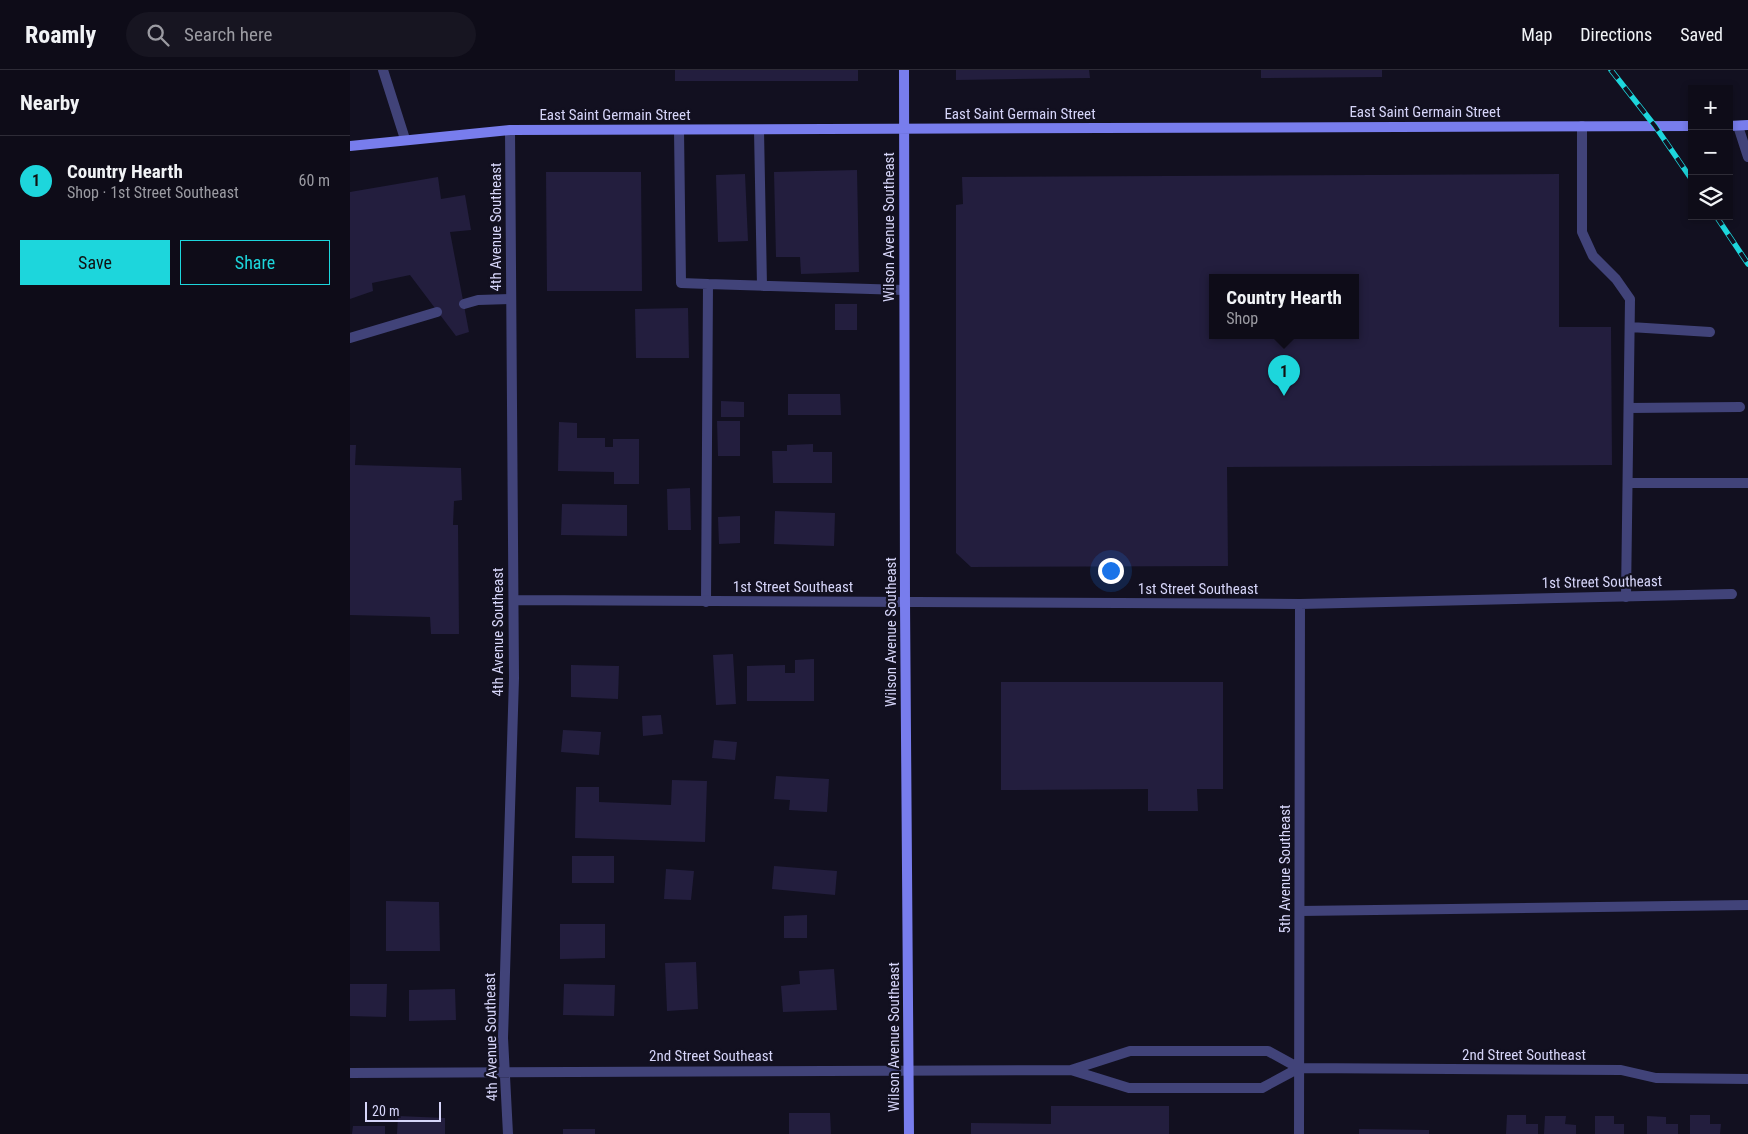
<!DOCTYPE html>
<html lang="en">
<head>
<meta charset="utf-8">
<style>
  body { margin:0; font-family:"Roboto Condensed",sans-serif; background:#171521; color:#f1f3f6 }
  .controls { position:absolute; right:15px; top:15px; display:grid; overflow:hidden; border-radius:0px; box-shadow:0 2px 8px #0003 }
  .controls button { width:45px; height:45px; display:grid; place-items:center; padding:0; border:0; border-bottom:1px solid #2e2c37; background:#0e0c18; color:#f1f3f6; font:25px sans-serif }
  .scale { position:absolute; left:15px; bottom:12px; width:76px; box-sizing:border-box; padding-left:5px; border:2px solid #d6d5f9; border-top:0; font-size:14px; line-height:18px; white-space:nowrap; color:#d6d5f9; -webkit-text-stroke:4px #121020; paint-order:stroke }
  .you { position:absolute; left:760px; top:500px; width:18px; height:18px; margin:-12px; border:4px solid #fff; border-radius:50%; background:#1a73e8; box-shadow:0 0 0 8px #1a73e833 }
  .badge { display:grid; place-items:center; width:32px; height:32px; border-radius:50%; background:#1dd6dc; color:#111; font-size:16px; font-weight:700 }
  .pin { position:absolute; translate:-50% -41px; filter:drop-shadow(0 1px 2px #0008) }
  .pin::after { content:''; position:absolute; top:26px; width:18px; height:15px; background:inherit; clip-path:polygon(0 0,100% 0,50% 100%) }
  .popup { position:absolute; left:859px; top:204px; width:150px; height:65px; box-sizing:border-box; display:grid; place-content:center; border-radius:0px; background:#0e0c18; filter:drop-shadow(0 1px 4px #0005); font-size:16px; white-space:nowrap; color:#9b9ba2 }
  .popup b { font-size:19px; color:#f1f3f6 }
  .popup::after { content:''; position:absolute; left:50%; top:100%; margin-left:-10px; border:10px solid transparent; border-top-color:#0e0c18 }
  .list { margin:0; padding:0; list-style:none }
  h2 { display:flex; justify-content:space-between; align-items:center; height:65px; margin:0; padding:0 20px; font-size:21px }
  h2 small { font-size:16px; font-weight:400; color:#9b9ba2 }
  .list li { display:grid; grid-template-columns:32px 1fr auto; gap:15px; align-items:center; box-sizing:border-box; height:90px; padding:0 20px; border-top:1px solid #2e2c37 }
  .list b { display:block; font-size:19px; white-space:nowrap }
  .list p { margin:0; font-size:16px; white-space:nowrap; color:#9b9ba2 }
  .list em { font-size:16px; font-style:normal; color:#9b9ba2 }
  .actions { display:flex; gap:10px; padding:15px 20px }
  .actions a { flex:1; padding:11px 0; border:1px solid #1dd6dc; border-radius:0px; text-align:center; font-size:18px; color:#1dd6dc }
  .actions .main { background:#1dd6dc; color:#111 }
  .icon { flex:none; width:28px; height:28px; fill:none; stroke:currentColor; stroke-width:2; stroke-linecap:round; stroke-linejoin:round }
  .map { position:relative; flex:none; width:1398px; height:1064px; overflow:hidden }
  header { display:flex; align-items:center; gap:30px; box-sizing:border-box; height:70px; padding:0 25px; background:#0e0c18; border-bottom:1px solid #2e2c37 }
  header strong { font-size:24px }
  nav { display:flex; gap:28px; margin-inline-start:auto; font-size:18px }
  .search { width:350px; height:45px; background:#171521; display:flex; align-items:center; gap:12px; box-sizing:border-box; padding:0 18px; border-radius:28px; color:#9b9ba2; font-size:19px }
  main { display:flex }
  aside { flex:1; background:#0e0c18 }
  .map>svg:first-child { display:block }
  .building { fill:#231e3e; fill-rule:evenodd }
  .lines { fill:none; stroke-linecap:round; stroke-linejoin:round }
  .lane { stroke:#414379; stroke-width:10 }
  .street { stroke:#414379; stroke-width:10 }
  .secondary { stroke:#787ded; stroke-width:10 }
  .rail-casing { stroke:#1dd6dc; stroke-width:5.5 }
  .rail { stroke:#121020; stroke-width:4; stroke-dasharray:11; stroke-linecap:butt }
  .labels { text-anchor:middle; stroke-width:4.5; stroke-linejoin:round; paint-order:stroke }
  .street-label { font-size:15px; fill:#d6d5f9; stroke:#121020 }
</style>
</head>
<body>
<header>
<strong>Roamly</strong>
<div class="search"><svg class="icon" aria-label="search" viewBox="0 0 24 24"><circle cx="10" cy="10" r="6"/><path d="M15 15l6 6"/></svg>Search here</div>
<nav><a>Map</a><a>Directions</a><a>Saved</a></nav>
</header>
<main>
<aside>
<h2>Nearby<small></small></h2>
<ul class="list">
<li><span class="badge">1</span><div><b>Country Hearth</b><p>Shop · 1st Street Southeast</p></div><em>60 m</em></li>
</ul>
<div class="actions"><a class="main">Save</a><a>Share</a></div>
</aside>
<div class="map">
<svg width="1398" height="1064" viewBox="0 0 1398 1064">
  <rect width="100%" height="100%" fill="#121020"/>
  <!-- building -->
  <path class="building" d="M325,0h183v11h-183z
    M606,0h133l1,8 -134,2z
    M911,0h121v7l-121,1z
    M507,100l2,102 -58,2 -1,-17h-24l-2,-85z
    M196,102h95l1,119h-95z
    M395,104l3,67 -30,1 -2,-67z
    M1209,104v153h52l1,138 -385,2 1,99 -257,1 -15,-14v-348l7,-1 -1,-27zM863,207h142v58h-142z
    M88,107l3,22 24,-4 6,35 -21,2 19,100 -13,4 -46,-61 -38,8 1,8 -23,8v-107z
    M485,234h22v26h-22z
    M338,238l1,50h-53l-1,-49z
    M438,324h52l1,21h-53z
    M371,331l23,1v15h-23z
    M367,351h23v35h-22z
    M209,352l18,1v15h28v9h8v-8h26v45h-25v-12l-56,-1z
    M463,374v8h19v31h-59l-1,-32h15v-6z
    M0,375h6l-1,20 106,3 1,32 -8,1 -1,24h5l1,109h-28l-1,-17 -80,-2z
    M340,418l1,42h-23l-1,-41z
    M212,434l65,1v31l-66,-1z
    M425,441l60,2 -1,33 -60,-2z
    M390,446v27l-21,1 -1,-27z
    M383,584l3,50 -20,1 -3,-50z
    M464,589v42h-67v-35l38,-1v8h10v-13z
    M221,595l48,1 -1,33 -47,-2z
    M651,612h222v107h-26l1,22h-50v-22l-147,1z
    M311,645l2,19 -20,2 -1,-20z
    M213,660l38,2 -2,23 -38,-3z
    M364,670l23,2 -2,18 -23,-2z
    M426,706l53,3 -2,33 -38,-2 1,-10 -16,-1z
    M322,710l35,1 -2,61 -130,-4 1,-51h23v15l72,3z
    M222,786h42v27h-42z
    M424,796l63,5 -2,24 -63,-6z
    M316,799l28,2 -3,29 -27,-1z
    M36,831l53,1 1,49h-54z
    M457,845v23h-23v-22z
    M210,854h45v34l-45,1z
    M346,892l2,47 -31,2 -2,-48z
    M484,899l3,41 -54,2 -2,-26 19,-2 -1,-13z
    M0,914h37l-1,33 -36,-1z
    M214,914l51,1 -1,31 -51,-1z
    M105,919l1,31 -47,1v-31z
    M701,1036h118v28h-198v-11l80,1z
    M439,1043h41l1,21h-42z
    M1157,1045h19v9h12v10h-32z
    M1340,1045h20v9h11l-1,10h-30z
    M48,1046l47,2v16h-48z
    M1195,1046h21l-1,8 11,1v9h-32z
    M1245,1046h19v8h10v10h-29z
    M1297,1046l19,1v7h12v10h-31z
    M3,1056h32v8h-33z
    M213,1059h32v5h-32z
    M1009,1059l70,1v4h-70z"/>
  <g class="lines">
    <!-- lane -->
    <path class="lane" d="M1232,56v106l11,24 23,23 14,20 -4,298
      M1388,56l10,31
      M329,60l2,153 27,1 -2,318
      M409,60l3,156
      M358,214l196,6
      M114,234l14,-4 33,-1
      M1280,257l80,5
      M0,268l87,-26
      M1279,338l111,-1
      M1278,413h120
      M950,841l448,-6"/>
    <!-- street -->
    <path class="street" d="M33,0l22,69
      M164,530l786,4 432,-10
      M721,1000l59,-19h138l31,17 322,2 35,8 92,1
      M0,1003l721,-3 58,18h133l37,-20
      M158,1064l-5,-96 11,-360 -4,-548
      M949,1064l1,-530"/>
    <!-- secondary -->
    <path class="secondary" d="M554,0l1,533 4,531
      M1379,56l19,-1
      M0,76l160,-16 1182,-4"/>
    <!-- rail casing -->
    <g class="rail-casing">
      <path id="rail" d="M1261,0l44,56 37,54
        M1366,146l32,48"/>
    </g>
    <!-- rail -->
    <use href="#rail" class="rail"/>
  </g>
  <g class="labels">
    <!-- street labels -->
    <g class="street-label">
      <text x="1075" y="47">East Saint Germain Street</text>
      <text x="670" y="49">East Saint Germain Street</text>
      <text x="265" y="50">East Saint Germain Street</text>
      <text transform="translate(146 157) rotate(-90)" y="5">4th Avenue Southeast</text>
      <text transform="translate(539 157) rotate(-90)" y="5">Wilson Avenue Southeast</text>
      <text transform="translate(1252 512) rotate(-1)" y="5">1st Street Southeast</text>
      <text x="443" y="522">1st Street Southeast</text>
      <text x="848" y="524">1st Street Southeast</text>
      <text transform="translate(148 562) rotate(-90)" y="5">4th Avenue Southeast</text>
      <text transform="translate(541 562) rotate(-90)" y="5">Wilson Avenue Southeast</text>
      <text transform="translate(935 799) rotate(-90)" y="5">5th Avenue Southeast</text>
      <text transform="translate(141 967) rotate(-91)" y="5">4th Avenue Southeast</text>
      <text transform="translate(544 967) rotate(-90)" y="5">Wilson Avenue Southeast</text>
      <text x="1174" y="990">2nd Street Southeast</text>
      <text x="361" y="991">2nd Street Southeast</text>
    </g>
  </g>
</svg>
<div class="controls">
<button>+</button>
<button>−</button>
<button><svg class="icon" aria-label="layers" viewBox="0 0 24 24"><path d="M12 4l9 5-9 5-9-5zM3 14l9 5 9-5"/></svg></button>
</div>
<div class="scale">20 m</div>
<div class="you"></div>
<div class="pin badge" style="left:934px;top:326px">1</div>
<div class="popup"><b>Country Hearth</b>Shop</div>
</div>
</main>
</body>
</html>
